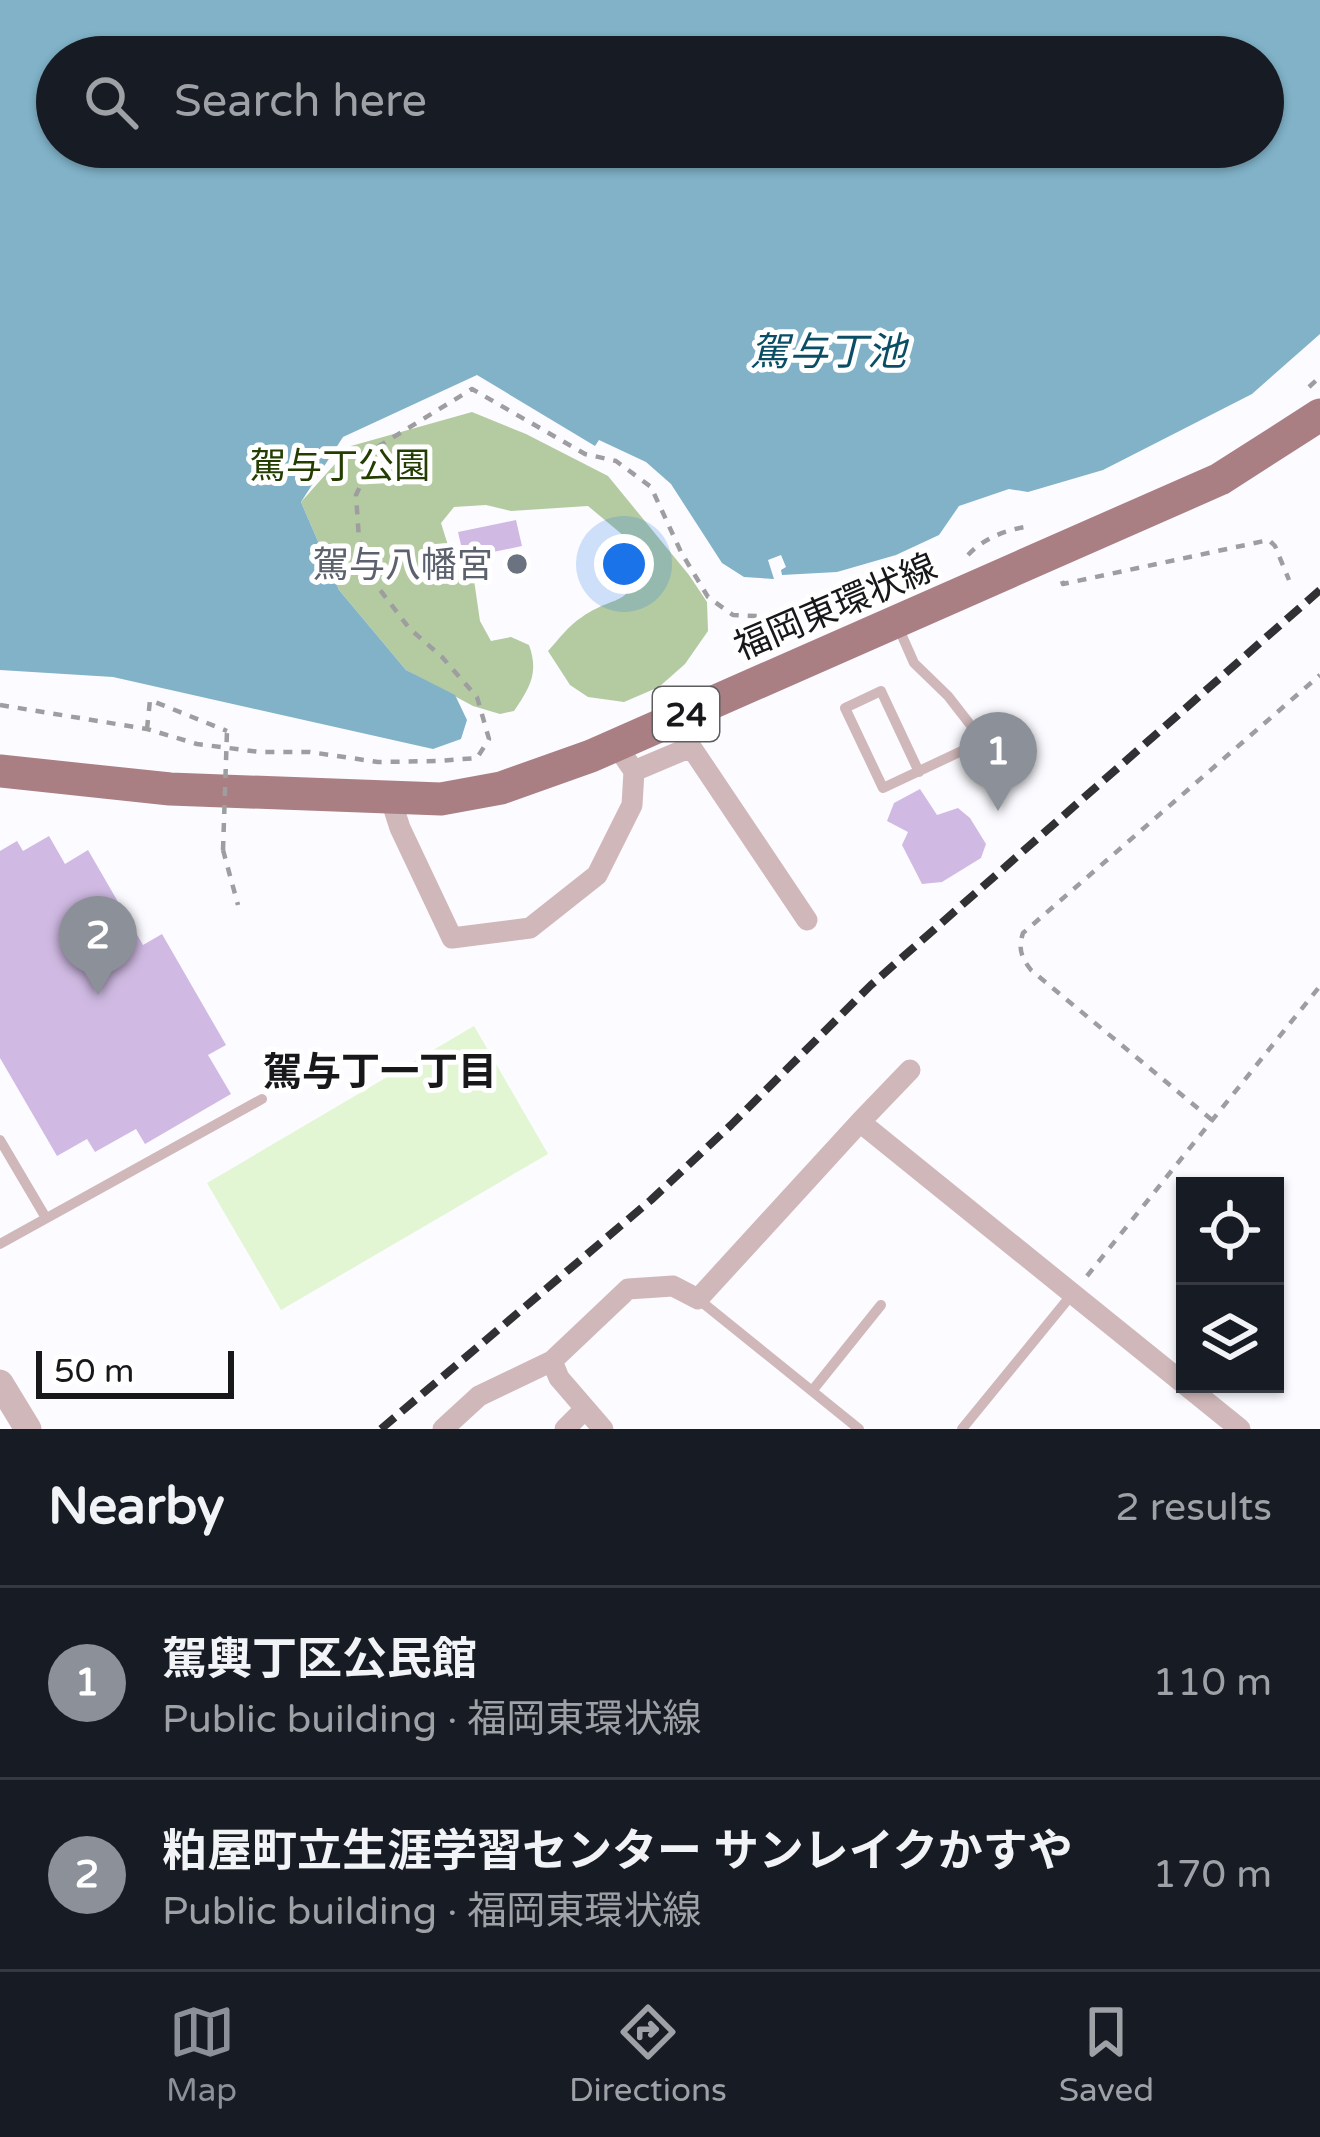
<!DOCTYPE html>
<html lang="en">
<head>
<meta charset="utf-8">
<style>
  body { margin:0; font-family:"Varela Round","Noto Sans JP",sans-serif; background:#242831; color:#f1f3f6 }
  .controls { position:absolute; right:36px; bottom:36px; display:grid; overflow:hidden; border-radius:0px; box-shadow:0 3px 9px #0004 }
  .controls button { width:108px; height:108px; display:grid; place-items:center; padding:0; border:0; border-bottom:3px solid #363941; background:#171b24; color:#f1f3f6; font:60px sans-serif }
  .scale { position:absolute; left:36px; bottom:30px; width:198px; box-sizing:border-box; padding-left:12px; border:6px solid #181719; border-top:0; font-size:33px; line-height:42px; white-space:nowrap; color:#181719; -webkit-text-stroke:9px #fff; paint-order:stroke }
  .you { position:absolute; left:624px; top:564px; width:42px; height:42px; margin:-30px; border:9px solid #fff; border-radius:50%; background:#1a73e8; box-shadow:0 0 0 18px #1a73e833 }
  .badge { display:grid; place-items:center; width:78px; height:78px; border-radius:50%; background:#8c9099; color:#fff; font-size:39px; font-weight:700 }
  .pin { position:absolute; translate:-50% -99px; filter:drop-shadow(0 3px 6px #0008) }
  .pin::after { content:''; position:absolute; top:63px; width:42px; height:36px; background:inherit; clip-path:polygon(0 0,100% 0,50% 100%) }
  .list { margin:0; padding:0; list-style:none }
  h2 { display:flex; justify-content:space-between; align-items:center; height:156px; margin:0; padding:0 48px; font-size:51px }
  h2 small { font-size:39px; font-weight:400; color:#9ea1a6 }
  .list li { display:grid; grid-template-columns:78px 1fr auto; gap:36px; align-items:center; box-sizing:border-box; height:192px; padding:0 48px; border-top:3px solid #363941 }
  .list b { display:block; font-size:45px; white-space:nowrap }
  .list p { margin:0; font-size:39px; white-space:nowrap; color:#9ea1a6 }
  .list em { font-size:39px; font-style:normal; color:#9ea1a6 }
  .icon { flex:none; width:66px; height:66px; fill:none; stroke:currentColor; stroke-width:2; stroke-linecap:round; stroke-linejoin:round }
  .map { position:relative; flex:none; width:1320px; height:1429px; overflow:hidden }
  .search { position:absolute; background:#171b24; box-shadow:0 3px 9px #0004; left:36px; right:36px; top:36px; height:132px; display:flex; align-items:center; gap:30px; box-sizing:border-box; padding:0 42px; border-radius:66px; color:#9ea1a6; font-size:45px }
  .sheet { height:540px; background:#171b24 }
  nav { display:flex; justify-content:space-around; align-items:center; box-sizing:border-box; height:168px; border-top:3px solid #363941; background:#171b24; font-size:33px; color:#9ea1a6 }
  nav a { display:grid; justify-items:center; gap:6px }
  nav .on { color:#8c9099 }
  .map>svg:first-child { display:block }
  .green { fill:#e2f6d3 }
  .forest { fill:#b4cba2 }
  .water { fill:#81b2c8; fill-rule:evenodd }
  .building { fill:#d0bae3 }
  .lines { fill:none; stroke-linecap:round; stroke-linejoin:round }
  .path { stroke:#9e9da0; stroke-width:4.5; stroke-dasharray:9 9; stroke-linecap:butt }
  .service { stroke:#d0b8ba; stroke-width:10 }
  .minor { stroke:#d0b8ba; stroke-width:21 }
  .tertiary { stroke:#d0b8ba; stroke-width:27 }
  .primary { stroke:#a97f83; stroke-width:33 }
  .rail { stroke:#313033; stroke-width:8; stroke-dasharray:18 9; stroke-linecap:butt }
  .path-bridge { stroke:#9e9da0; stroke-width:4.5; stroke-dasharray:9 9; stroke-linecap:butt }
  .worship-dot { fill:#6b7280; stroke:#fff; stroke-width:4.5 }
  .labels { text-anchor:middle; stroke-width:10; stroke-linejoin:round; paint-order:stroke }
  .shield { fill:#fff; stroke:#5d5d5e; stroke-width:3 }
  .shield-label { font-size:33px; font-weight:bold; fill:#181719 }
  .park-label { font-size:36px; fill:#233e00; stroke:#fff }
  .worship-label { font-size:36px; fill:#5b616d; stroke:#fff; text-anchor:end }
  .street-label { font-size:36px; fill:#181719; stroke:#fff }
  .water-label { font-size:39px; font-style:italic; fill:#0a4e65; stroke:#fff }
  .neighbourhood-label { font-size:39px; font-weight:bold; fill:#181719; stroke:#fff }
</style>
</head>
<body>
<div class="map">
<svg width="1320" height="1429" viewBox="0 0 1320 1429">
  <rect width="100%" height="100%" fill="#fcfbff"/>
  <!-- green -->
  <path class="green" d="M474,1026l74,128 -267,156 -74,-127z"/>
  <!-- forest -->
  <path class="forest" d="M472,412l54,22 82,42 81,99 18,27 1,29 -23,33 -26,23 -35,15 -36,-5 -18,-12 -22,-34c11,-12 20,-25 34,-34 40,-27 50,-5 54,-65l-12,-16 -36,-30 -77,5 -25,-6 -32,2 -13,16 10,32 23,25 6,41 11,20 20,-4 18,8c10,28 1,42 -15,66l-14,3 -27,-8 -67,-36 -67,-80 -38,-88 50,-56z"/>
  <!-- water -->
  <path class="water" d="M0,0h1320v334l-68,60 -149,76 -75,22 -19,-3 -50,17 -20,29 -43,20 -59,17 -55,3 -1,-5 5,-3 -5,-12 -13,5 6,19 -30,-2 -22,-14 -51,-79 -25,-22 -47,-22 -4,6 -118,-71 -134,62 -42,65 38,88 67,80 49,25 12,25 -6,19 -28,10 -320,-72 -113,-7zM57,57h1206v90h-1206z"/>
  <!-- building -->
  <path class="building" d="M516,520l6,26 -58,12 -6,-26z
    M920,789l17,26 21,-7 12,10 16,26 -5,14 -39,24 -20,2 -20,-39 6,-13 -21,-11 7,-18z
    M49,836l16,28 23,-14 55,95 19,-11 64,111 -18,10 23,39 -86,50 -9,-15 -41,23 -8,-13 -30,17 -57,-98v-207l17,-10 6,10z"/>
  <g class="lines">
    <!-- path -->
    <path class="path" d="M1309,387l11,-10
      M968,555c17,-18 40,-26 64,-29
      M1062,581l1,3 206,-44 6,6 14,34
      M0,705l147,24 50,15 63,8h50l68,10 60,-1 39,-3 12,-19 -12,-42 -35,-40 -33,-29 -38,-50 -12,-39 -3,-44 23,-49 93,-57 113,65 31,7 35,26 30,65 27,45 25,18 46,2 98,-22
      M147,729l3,-29 77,31
      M223,850l15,55
      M1212,1120l-181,-150c-10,-13 -13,-21 -8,-37l297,-258
      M1087,1276l233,-290"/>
    <!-- service -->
    <path class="service" d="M899,629l15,34 34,33 35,45 -100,47 -38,-80 36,-17 38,81
      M0,1140l46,78
      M0,1244l262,-145
      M698,1299l161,130
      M812,1391l69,-86
      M962,1429l111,-136"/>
    <!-- minor -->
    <path class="minor" d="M634,771l57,-24 116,173
      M390,797l10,31 52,110 78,-10 67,-53 35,-70 2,-34 -18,-26
      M860,1122l50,-52
      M552,1361l7,17 44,51
      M443,1429l36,-33 73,-35 76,-72 45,-3 25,13 162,-177 380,307
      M565,1429l20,-20"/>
    <!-- tertiary -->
    <path class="tertiary" d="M0,1383l28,46"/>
    <!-- primary -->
    <path class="primary" d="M0,771l170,18 271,10 60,-11 90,-32 629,-277 100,-64"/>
    <!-- rail -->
    <path class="rail" d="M381,1429l270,-229 80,-75 140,-140 449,-395"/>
    <!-- path-bridge -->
    <path class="path-bridge" d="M223,850l4,-119"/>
  </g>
  <!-- markers -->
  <circle class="worship-dot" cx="517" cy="564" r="12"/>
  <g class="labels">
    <!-- shield labels -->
    <rect class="shield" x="653" y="687" width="66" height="54" rx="9"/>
    <g class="shield-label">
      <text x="686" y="726">24</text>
    </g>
    <!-- park labels -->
    <g class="park-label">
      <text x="340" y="478">駕与丁公園</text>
    </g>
    <!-- worship labels -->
    <g class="worship-label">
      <text x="493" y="577">駕与八幡宮</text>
    </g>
    <!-- street labels -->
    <g class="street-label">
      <text transform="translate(835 606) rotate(-23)" y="13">福岡東環状線</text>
    </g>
    <!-- water labels -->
    <g class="water-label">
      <text x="828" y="365">駕与丁池</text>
    </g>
    <!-- neighbourhood labels -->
    <g class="neighbourhood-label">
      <text x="380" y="1085">駕与丁一丁目</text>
    </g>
  </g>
</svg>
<div class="controls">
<button><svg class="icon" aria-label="locate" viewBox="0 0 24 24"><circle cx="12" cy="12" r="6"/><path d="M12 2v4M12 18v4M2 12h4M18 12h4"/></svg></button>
<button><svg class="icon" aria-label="layers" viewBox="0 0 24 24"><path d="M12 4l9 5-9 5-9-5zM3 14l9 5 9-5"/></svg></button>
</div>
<div class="scale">50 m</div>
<div class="you"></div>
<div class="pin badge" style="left:998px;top:811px">1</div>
<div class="pin badge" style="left:98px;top:995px">2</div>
<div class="search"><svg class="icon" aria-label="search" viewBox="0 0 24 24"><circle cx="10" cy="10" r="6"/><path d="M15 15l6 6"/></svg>Search here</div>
</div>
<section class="sheet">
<h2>Nearby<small>2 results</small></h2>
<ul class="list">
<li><span class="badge">1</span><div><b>駕輿丁区公民館</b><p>Public building · 福岡東環状線</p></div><em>110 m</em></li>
<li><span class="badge">2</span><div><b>粕屋町立生涯学習センター サンレイクかすや</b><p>Public building · 福岡東環状線</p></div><em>170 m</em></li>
</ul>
</section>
<nav>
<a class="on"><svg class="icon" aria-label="map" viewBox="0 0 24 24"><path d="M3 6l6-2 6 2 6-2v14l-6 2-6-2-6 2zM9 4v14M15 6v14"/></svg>Map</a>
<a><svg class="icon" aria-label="directions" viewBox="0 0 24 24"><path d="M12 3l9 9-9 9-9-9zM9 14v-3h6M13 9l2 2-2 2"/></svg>Directions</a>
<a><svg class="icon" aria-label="saved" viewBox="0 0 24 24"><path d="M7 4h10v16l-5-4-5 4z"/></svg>Saved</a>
</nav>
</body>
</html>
